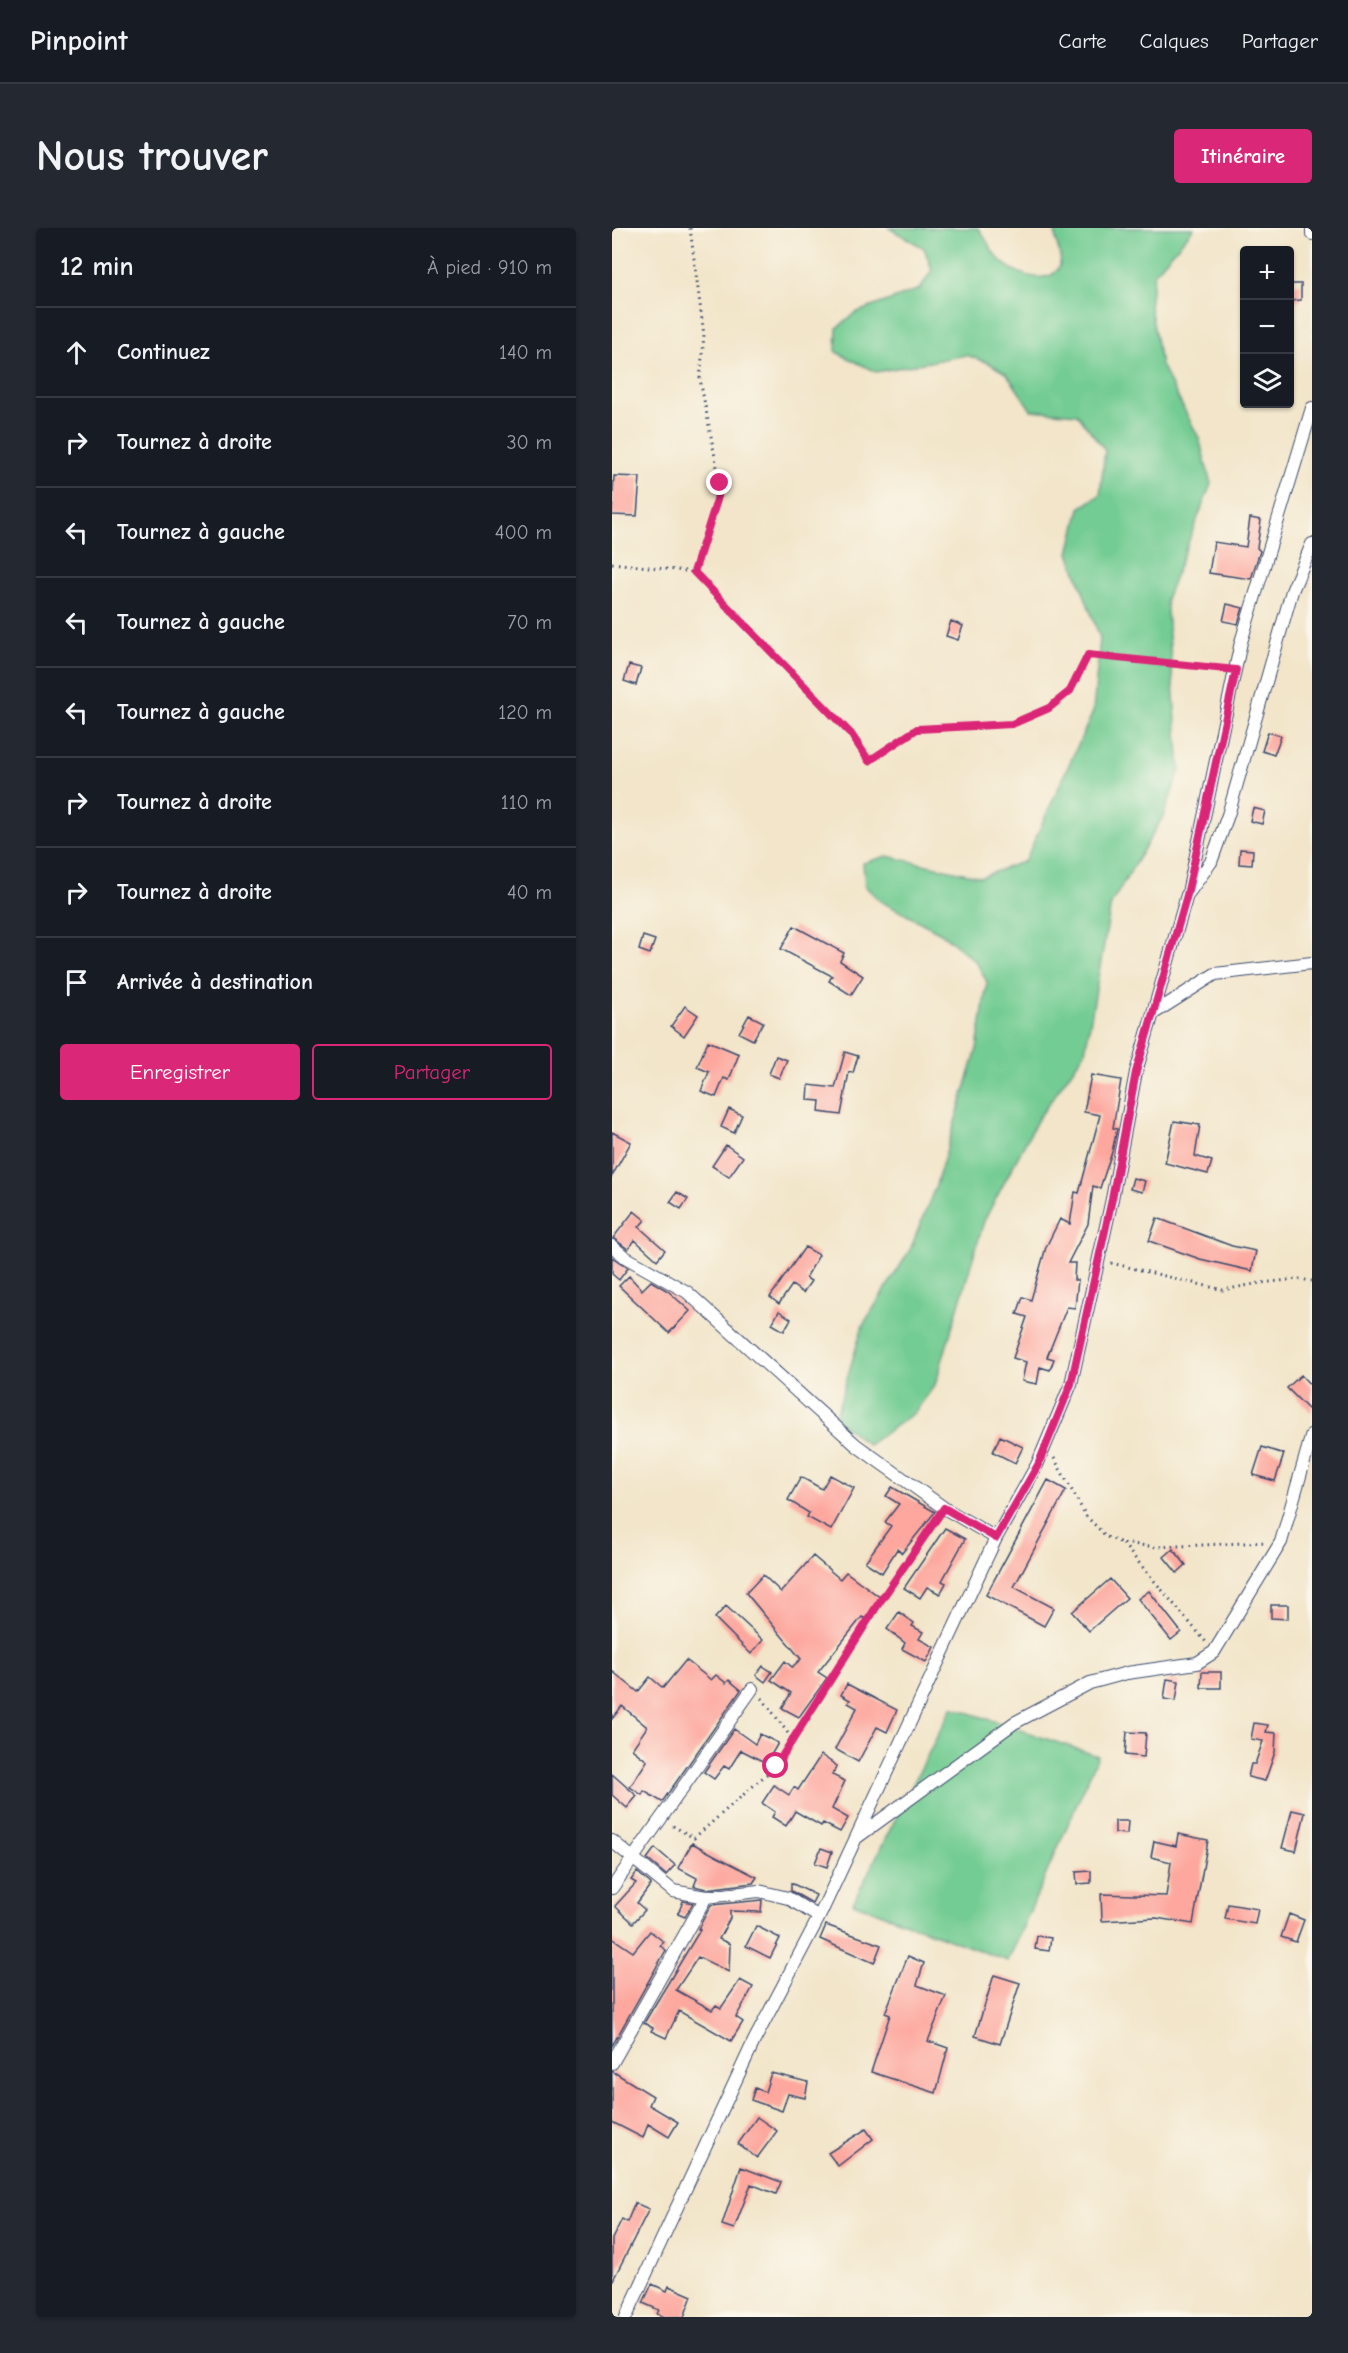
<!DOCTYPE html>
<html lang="fr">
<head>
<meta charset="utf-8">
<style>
  body { margin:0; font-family:"Comic Neue",sans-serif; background:#242831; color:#f1f3f6 }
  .controls { position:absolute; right:18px; top:18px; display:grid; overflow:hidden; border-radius:6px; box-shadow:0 2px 4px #0004 }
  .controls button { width:54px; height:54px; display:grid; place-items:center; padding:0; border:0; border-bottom:2px solid #363941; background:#171b24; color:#f1f3f6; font:30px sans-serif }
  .stop { position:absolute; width:18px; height:18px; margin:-14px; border:4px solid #db2777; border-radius:50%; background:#fff }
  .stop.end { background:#db2777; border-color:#fff; box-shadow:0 2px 6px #0008 }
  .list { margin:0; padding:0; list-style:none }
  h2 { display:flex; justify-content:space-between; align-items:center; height:78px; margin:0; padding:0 24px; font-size:26px }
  h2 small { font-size:20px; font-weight:400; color:#9ea1a6 }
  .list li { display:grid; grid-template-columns:39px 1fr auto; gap:18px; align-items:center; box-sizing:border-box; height:90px; padding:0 24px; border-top:2px solid #363941 }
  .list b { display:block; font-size:22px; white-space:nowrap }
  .list em { font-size:20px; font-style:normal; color:#9ea1a6 }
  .actions { display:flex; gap:12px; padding:18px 24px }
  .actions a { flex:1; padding:14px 0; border:2px solid #db2777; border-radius:6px; text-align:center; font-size:21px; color:#db2777 }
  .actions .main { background:#db2777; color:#fff }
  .icon { flex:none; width:33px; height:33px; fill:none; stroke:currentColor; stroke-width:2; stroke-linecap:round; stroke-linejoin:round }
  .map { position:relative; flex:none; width:700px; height:2089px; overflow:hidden; border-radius:6px }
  header { display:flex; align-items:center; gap:36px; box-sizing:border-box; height:84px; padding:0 30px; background:#171b24; border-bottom:2px solid #363941 }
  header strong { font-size:28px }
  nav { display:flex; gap:33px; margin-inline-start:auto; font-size:21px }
  .intro { display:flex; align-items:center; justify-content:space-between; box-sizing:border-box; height:144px; padding:0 36px }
  h1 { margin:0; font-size:42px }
  .button { padding:15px 27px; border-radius:6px; background:#db2777; color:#fff; font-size:21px; font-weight:700 }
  main { display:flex; gap:36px; padding:0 36px }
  aside { flex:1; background:#171b24; border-radius:6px; box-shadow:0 2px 4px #0004 }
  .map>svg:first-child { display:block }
  .green { fill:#73cc93; stroke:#477e78; stroke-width:1.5 }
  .building { fill:#fda79e }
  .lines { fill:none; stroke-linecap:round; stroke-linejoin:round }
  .minor-casing { stroke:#3b4a6e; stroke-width:14 }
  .path { stroke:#3b4a6e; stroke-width:3; stroke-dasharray:1.5 4.5; stroke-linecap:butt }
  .minor { stroke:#fff; stroke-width:12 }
  .route { stroke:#db2777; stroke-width:8 }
</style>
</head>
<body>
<header>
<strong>Pinpoint</strong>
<nav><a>Carte</a><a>Calques</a><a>Partager</a></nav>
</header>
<div class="intro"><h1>Nous trouver</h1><a class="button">Itinéraire</a></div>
<main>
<aside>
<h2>12 min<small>À pied · 910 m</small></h2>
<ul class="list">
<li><svg class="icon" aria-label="ahead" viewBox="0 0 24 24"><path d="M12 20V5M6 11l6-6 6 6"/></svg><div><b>Continuez</b></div><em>140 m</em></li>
<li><svg class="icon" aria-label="right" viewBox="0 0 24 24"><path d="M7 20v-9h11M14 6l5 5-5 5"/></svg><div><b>Tournez à droite</b></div><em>30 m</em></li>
<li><svg class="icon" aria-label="left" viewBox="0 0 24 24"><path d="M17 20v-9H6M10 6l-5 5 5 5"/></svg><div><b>Tournez à gauche</b></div><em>400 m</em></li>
<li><svg class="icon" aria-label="left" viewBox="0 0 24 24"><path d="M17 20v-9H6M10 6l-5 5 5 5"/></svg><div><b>Tournez à gauche</b></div><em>70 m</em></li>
<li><svg class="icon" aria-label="left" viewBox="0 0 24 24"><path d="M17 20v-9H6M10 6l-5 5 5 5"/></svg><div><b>Tournez à gauche</b></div><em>120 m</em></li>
<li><svg class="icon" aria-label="right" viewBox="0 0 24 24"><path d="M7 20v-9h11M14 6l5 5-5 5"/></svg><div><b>Tournez à droite</b></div><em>110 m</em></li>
<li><svg class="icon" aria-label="right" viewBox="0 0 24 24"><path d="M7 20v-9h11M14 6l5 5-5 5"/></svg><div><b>Tournez à droite</b></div><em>40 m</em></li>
<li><svg class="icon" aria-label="arrive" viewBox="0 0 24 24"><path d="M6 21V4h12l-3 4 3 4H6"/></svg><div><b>Arrivée à destination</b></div></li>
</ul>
<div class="actions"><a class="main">Enregistrer</a><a>Partager</a></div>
</aside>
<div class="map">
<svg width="700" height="2089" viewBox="0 0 700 2089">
  <rect width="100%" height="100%" fill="#fbf7ec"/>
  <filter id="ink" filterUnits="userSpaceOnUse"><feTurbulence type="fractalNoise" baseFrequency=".0167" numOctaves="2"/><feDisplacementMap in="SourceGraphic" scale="12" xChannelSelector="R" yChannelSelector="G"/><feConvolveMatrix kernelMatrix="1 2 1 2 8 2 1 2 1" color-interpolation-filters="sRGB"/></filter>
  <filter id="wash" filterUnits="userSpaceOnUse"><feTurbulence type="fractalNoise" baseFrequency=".008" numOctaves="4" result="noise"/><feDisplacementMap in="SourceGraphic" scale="24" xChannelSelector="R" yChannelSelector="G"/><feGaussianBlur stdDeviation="1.35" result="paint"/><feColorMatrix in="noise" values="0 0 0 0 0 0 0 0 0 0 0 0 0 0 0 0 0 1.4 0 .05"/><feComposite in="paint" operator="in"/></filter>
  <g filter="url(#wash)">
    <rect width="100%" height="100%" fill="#f2e5c9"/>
    <!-- green -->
    <path class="green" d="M277,0h89c8,9 12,22 21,31 11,13 47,28 59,10 8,-12 -6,-28 -2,-41h138l-40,46 -4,33 11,58 38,73 12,46 -45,115 14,170 -16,46 -53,89 -26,148 -47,67 -54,102 -49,164 -21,28 -46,32 -33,-27 28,-93 47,-75 26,-65 41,-136 10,-67 -11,-20 -35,-29 -61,-32 -15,-15 -2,-23 24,-7 94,21 44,-16 68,-149 7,-74 -31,-85 11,-45 20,-13 5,-45 -28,-36 -46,-4 -24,-36 -18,-11 -23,-8 -90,17 -40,-20 1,-24 18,-15 65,-24 12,-19 -8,-22z
      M340,1479l146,49 -90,205 -155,-58z"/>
    <g id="blocks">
      <!-- building -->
      <path class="building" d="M678,56h11v16l-11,1z
        M2,248l26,1 -3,39 -25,-1z
        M638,290l11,2 -4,28 3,3 -9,28 -42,-6 5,-31 32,5z
        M615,376l16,4 -5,16 -15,-3z
        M339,393l12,5 -5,14 -12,-4z
        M17,437l12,3 -5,17 -12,-4z
        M656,504l13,4 -7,19 -12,-4z
        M641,580l12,3 -3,13 -12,-3z
        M628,621l13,1 -1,15 -13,-1z
        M182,698l50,27 -4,8 23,15 -12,19 -22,-14 3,-5 -51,-27z
        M31,708l12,4 -5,14 -11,-4z
        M73,778l13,9 -14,21 -13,-10z
        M137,787l14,7 -10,18 -14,-7z
        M96,813l31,13 -10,26 -5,-2 -8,19 -15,-6 8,-19 -12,-5z
        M233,824l13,4 -5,17 -4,-1 -8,43 -22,-3 1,-11 -12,-1 1,-15 26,3z
        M164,828l11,4 -8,18 -10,-4z
        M479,847l30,5 -8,48 4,1 -5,23 -12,36 -7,-2 -5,38 -20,39h7l-1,17h4l-3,28 -8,-1 -20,50 7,2 -4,11 -10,-3 -3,17 -15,-3 4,-19 -13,-4 14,-41 -10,-3 6,-17 8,3 15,-53 14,-28 10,5 5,-32 4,1 21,-78 -16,-3z
        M117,881l13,6 -8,18 -13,-6z
        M562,893l26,4 -5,31 17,5 -4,13 -43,-11z
        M0,904l19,10 -19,34z
        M114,917l17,12 -14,20 -17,-11z
        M521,950l12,3 -3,11 -12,-3z
        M65,964l11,7 -7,10 -11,-7z
        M22,983l11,9 -6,7 26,23 -8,10 -22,-20 -7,9 -15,-11z
        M545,990l75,28 24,5 -4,20 -52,-12 -51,-18z
        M193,1019l14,8 -13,23 5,3 -8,12 -11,-8 -13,19 -9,-7z
        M0,1029l16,11 -9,12 -7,-6z
        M17,1048l13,14 9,-9 17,10 22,20 -21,22 -50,-47z
        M167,1083l12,8 -7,12 -12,-7z
        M689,1147l11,12v26l-25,-25z
        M388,1208l23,11 -8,16 -22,-11z
        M650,1219l22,7 -9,27 -22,-6z
        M218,1247l24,13 -23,42 -24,-13 2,-4 -21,-13 13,-23 21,12z
        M436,1252l18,10 -52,97 40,21 -10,18 -58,-31z
        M280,1259l43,25 -33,41 -5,-4 -15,24 -17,-11 26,-36 -6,-4 14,-18 -13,-8z
        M333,1300l20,11 -23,42 4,2 -6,11 -13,-7 -7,11 -16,-10z
        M561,1321l13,16 -9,8 -13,-16z
        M201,1328l27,23 6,-7 35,26 -15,21 -4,-2 -44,55 9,6 -28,39 -17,-9 9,-15 -20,-13 14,-19 7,6 9,-8 -55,-66 17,-18 18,17z
        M498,1351l17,19 -38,33 -17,-19z
        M537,1363l32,41 -10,8 -33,-41z
        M659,1377h17v14l-17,-1z
        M114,1378l37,34 -12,14 -36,-36z
        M287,1384l15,11 -2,3 11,6 -4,7 15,8 -8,15 -24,-13 3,-6 -18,-14z
        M74,1432l25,20 5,-5 10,8 3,-3 12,10 -79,112 -18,-11 -2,4 -12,-8 17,-26 -15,-12 15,-22 -25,-21 -10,13v-48l26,21 12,-15 13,11z
        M151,1438l9,6 -7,10 -9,-7z
        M590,1444h19v16h-20z
        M555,1451l12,2 -3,20 -12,-2z
        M235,1456l50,26 -10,22 -10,-5 -19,35 -23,-13 22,-41 -9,-5 2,-3 -9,-5z
        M642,1495l14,2 -2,7 10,1 -1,19 -10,29 -17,-4 3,-13h4l8,-23 -12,-2z
        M122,1501l21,15 5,-10 18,9 -7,12 11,7 -4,7 -37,-19 -12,19 -5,-3 -10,13 -10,-7z
        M515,1504l19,1 -2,24 -19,-2z
        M209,1527l16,11 -5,9 13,6 -13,28 16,9 -8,14 -17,-9 -2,3 -26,-15 -9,15 -14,-9 3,-5 -13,-9 12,-18 15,10 5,-8 4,3z
        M0,1546l25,22 -10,12 -15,-13z
        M680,1582l13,3 -9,38 -14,-3z
        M503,1593h13l-1,13 -12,-1z
        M566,1606l30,6 -15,84 -37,-6 -54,3 -1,-27 65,2 5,-34 -20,-5 3,-16 22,5z
        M80,1615l24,13 41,21 -4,6 -47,6 -12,-3 3,-8 -19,-10z
        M43,1620l20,17 -9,10 -19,-16z
        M209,1620l11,4 -5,15 -12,-4z
        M479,1643v12l-14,1 -1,-12z
        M25,1644l14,12 -14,19 8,7 -12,13 -18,-17 21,-23 -5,-3z
        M179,1655l25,12 -4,8 -21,-12z
        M150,1672l-1,12 -31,-1v7l-11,21 11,5 -1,28 -31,-15 -22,33 36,20 4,-5 5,3 19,-28 13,7 -17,30 7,5 -12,19 -52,-30 -13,27 -15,-7 2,-3 -9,-5 56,-93 -2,-1 13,-24z
        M71,1673l10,2 -8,14 -7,-3z
        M616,1676l30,5 -3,15 -30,-5z
        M677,1686l15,6 -8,22 -15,-5z
        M214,1697l55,20 -7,18 -54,-24z
        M144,1698l24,12 -10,20 -24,-12z
        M38,1703l14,11 -4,4 6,4 -54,96v-108l21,14z
        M425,1708l14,2 -2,13 -14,-2z
        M296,1728l16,7 -7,22 29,11 -18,45 20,7 -12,45 -65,-21 19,-57 -5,-2z
        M382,1747l26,8 -20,61 -25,-8z
        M0,1843l41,25 -4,9 29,17 -9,15 -21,-13 -5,14 -31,-16z
        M159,1845l37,9 -3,16 -17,-4 -6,17 -31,-11 4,-12 10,4z
        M145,1889l20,14 -20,27 -19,-14z
        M254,1901l7,10 -35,27 -10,-13z
        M129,1939l40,15 -5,12 -25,-10 -17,45 -12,-4z
        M23,1975l14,6 -37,73v-43l10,-20 5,3z
        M40,2056l15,7 2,-5 23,10 -8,21h-19l-8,-3 2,-4 -16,-7z"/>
    </g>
  </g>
  <g filter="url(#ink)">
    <use href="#blocks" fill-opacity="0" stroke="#3b4a6e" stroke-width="1.5"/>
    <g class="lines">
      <!-- minor casing -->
      <g class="minor-casing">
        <path id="minor" d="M700,0v6
          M577,660l52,-246 71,-234
          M542,785l61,-39 97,-11
          M0,1018l13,11 62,35 169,153 88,63 52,30
          M244,1610l158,-115 76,-40 37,-10 70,-10 17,-11 67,-110 31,-108
          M0,1613l61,50 33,6 53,-6 29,7 31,19
          M0,1660l140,-199
          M0,1835l94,-166
          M14,2089l128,-276 65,-124 177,-379 41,-73 34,-81 41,-185 24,-127 51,-177 24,-33 17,-47 64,-224 20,-47"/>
      </g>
      <!-- path -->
      <path class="path" d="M78,0l14,107 -4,44 20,104 -3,17 -23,72
        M0,335l82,9 157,162 18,27 48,-31 95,-5 37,-17 21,-17 17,-36 137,14
        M499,1035l112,27 37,-7 39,-4 13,2
        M442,1230l32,58 21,21 15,6 35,4 110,-5
        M511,1316l83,98
        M150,1470l31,42
        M61,1598l21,12 82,-72 101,-160 59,-87"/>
      <!-- minor -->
      <use href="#minor" class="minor"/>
    </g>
  </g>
  <g class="lines" filter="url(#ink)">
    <!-- route -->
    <path class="route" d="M108,255l-3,17 -23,72 157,162 18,27 48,-32 95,-5 37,-16 21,-17 18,-36 148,15 -49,225 -51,177 -24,127 -41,185 -33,81 -42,73 -52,-30 -67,98 -101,160"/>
  </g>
</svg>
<div class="controls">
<button>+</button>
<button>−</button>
<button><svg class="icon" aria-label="layers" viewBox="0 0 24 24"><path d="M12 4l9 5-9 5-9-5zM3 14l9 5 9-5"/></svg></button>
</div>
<div class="stop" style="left:164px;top:1538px"></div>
<div class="stop end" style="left:108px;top:255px"></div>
</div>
</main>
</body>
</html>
